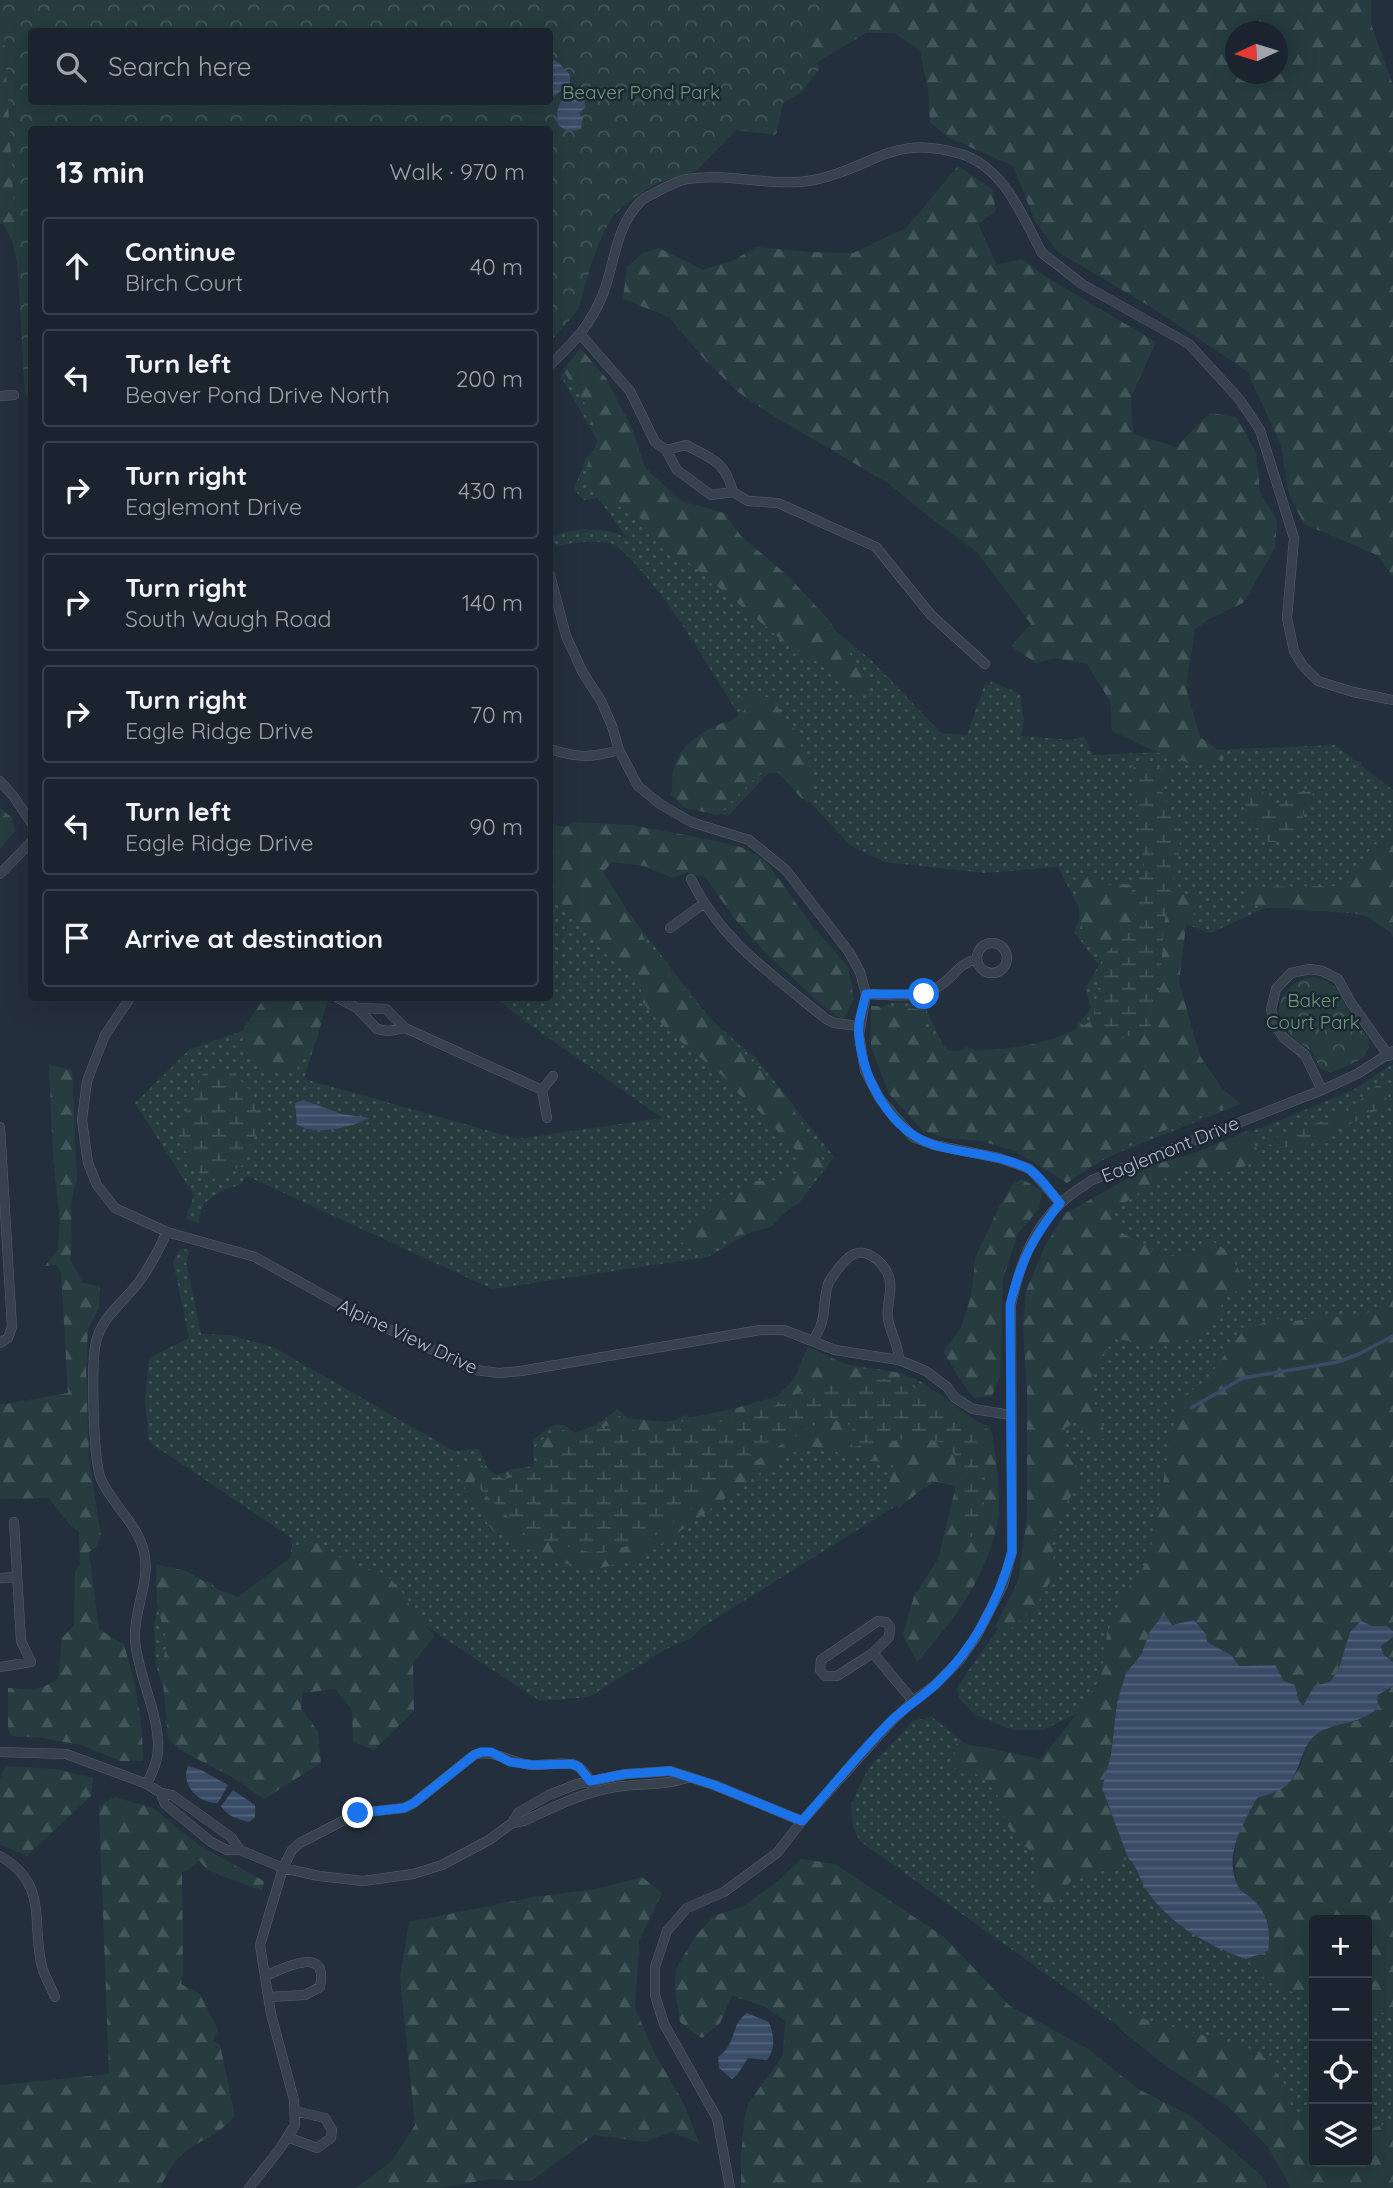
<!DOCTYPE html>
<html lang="en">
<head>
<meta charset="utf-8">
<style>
  body { margin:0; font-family:Quicksand,sans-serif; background:#242b36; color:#f1f3f6 }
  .controls { position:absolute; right:21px; bottom:21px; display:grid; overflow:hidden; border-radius:7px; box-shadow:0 7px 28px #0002 }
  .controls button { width:63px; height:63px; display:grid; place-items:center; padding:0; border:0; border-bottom:2px solid #39404a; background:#1b232e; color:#f1f3f6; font:35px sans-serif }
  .compass { position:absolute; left:1225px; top:21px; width:63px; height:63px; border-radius:50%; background:#1b232e; box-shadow:0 7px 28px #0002; rotate:266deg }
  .stop { position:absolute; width:21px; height:21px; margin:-16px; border:5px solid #1a73e8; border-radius:50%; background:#fff }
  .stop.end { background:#1a73e8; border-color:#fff; box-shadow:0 2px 7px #0008 }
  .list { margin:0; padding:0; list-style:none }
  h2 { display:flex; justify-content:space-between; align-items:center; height:91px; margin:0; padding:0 28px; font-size:30px }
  h2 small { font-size:23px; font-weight:400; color:#a0a4aa }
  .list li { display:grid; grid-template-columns:46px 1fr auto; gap:21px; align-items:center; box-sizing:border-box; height:98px; margin:0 14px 14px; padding:0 14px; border:2px solid #39404a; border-radius:7px }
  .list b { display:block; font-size:26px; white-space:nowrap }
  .list p { margin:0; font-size:23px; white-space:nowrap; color:#a0a4aa }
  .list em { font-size:23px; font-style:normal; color:#a0a4aa }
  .icon { flex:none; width:38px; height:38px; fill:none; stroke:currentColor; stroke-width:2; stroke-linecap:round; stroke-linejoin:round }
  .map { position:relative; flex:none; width:1393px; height:2188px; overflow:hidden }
  .search { position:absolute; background:#1b232e; box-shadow:0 7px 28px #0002; left:28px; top:28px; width:525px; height:77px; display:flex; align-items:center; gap:18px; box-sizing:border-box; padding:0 24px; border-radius:7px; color:#a0a4aa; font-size:26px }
  .panel { position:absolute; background:#1b232e; box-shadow:0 7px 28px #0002; left:28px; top:126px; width:525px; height:875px; border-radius:7px }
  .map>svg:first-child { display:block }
  .grass { fill:url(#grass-dots) }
  .forest { fill:url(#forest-firs); fill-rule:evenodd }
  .wetland { fill:url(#wetland-marsh) }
  .park { fill:url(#park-crowns); fill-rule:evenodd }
  .water { fill:url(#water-rules) }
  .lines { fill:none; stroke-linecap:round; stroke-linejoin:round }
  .stream { stroke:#394c67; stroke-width:3.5 }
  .street-casing { stroke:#565f6c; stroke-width:10 }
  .street { stroke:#38414e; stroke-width:9 }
  .route { stroke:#1a73e8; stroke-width:9 }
  .labels { text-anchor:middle; stroke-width:5; stroke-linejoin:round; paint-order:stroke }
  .park-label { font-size:19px; fill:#6b9a76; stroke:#1d2633 }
  .street-label { font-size:19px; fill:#b4bcc9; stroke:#1d2633 }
</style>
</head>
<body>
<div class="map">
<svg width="1393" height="2188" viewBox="0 0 1393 2188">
  <defs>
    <pattern id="grass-dots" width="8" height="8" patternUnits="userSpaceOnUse" patternTransform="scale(1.75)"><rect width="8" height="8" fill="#263c3f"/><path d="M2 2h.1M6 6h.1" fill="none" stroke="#435659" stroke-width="1.8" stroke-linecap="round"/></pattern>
    <pattern id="forest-firs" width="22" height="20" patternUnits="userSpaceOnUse" patternTransform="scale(1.75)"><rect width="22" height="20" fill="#263c3f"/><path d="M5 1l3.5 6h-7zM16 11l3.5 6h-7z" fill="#435659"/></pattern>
    <pattern id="wetland-marsh" width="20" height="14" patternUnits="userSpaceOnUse" patternTransform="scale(1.75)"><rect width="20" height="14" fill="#263c3f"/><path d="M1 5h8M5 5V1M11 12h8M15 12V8" fill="none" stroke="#435659"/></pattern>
    <pattern id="park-crowns" width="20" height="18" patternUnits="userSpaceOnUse" patternTransform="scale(1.75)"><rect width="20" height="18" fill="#263c3f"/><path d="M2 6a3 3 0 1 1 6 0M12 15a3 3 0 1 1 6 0" fill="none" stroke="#435659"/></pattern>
    <pattern id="water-rules" width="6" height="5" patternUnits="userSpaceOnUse" patternTransform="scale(1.75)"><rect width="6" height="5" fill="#394c67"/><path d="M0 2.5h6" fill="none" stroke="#53647b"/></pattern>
  </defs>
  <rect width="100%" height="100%" fill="#242f3e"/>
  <!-- grass -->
  <path class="grass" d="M566,369l81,101 62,56 163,135 69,72 26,2 18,-51 4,1 2,-4 29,13 4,26 -3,16 52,4 11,-4 9,19 242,-10 20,16h6l1,5 31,24v147l-3,-5 -27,-18 -73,-5 -17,-5 -62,29 -35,-12 -5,83 44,79 26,21 -126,50 -27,14 -46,-47 -161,-113 9,-5h33l20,42 9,9 14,-7 27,10 82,-22 3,-11 13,-16 -6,-19 14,-24 -25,-33 8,-19 -24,-46 -73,6 -101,-11 -34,-17 -74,-80 -48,51 -30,-8 -28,-13 20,-51 50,-28c-33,-50 -64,-109 -105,-152 -6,-6 -12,-14 -20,-19 -13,-6 -46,-3 -59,2l-5,-11c24,-9 54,-9 76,2l-29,-40 -14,2 -10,-10 12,-32 14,-13 -40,-70z
    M550,832l77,79 85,110 44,37 78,99 -35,46 -91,54 -216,32 -245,-113 -7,9 -15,4 -21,14 -6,20 -12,-4 8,-24 -59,-92 55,-54 58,-20 59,-31 15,22 -18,59 214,60 144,-21 -136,-96 -30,-24h54z
    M1393,1064v242l-313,406 -37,18h-30l-38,-15 -16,-17 -2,-11 46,-65 19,-49 93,-385 238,-98z
    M180,1249l10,1 -4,12 15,72 30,1 44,13 179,103 25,-2 9,20 8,7 15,-7 23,-3 -1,-26 19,-14 12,-1 18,13 35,-29 29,24 40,-18 19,18 80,-23 50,-47 63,9 26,11 34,30 32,14 5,29 -45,16 -248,155 -12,12 -24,10 -77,48 -49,4 -196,-129 -168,161 -20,-69 -2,-39 8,-36 13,-9 36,2 20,30 58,-47 4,-26 -144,-97 -4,-42 4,-42 40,-20 -16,-77z
    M932,1717l34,27 33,14 315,201v176l-103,-43 -351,-251 -7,-14 -2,-23 17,-35 45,-48z
    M1393,1965v204l-26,-11v-170z"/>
  <!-- forest -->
  <path class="forest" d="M0,0h1371v24l22,61v491l-16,-21 -73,-31 -15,-30 -8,-49 -34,-74 -96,-64 -93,-55 -23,-31 -22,-55 -66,-29 -17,-15 -2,-32 -8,-39 -25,-18h-29l-55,33 -140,109 -53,33 -15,25 -24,62 -29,-165h-518l-1,195 -19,-84 -9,-17h-3zM32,32h518v70h-518zM1236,32h42v42h-42z
    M958,166l34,23 4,22 -18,13 19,41 25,-6 24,18 110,65 -25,55 2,37 43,13 34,-34 26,4 20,35 4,40 17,28 -2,28 -32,55 -34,16 -14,10 -9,59 14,49 29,21 -36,6 -37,-12 -44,-21 -2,-30 -23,-37 -34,-6 -17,5 -25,-17 20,-22 -54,-72 -49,-36 -40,-33 -113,-66 -37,-25 -32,-31 -37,-44 -46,-18 4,-32 16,-14 16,-5 44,22 31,-10 22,-13 52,5 45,1 53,-25z
    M580,348l26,30 27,53 12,36 30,32 49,14 17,23 46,39 42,45 36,58 6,17h-13l-22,-21 -52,-32 -93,-78 -31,-22 -17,-22 -20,-13 -18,-1 -20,-24 3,-20 10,-21 -9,-31 -26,-40z
    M740,693l31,5 23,31 16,39v34l-9,-4 -22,-25h-18l-43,42 -33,-7 -12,-11c-5,-35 9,-54 40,-70 13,-6 23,-6 32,-18z
    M0,808l13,11 2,12 -15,18z
    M550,822c9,4 15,8 23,0l58,3 76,14 34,8 24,13 46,64 37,43 6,32 -11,21 -19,-13 -59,-55 -31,-34 -28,-40 -18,-6 -15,6 -29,-12 -32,-4 -9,10 61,98 120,124 41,70 -21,30 -33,33 -46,12 -14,13 -21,-3 -13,-10 29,-29 50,-29 22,-1 22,-8 -4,-22 -40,-42 -22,-18 -10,-13 -49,-40 -24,-24 -10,-13v-14l-29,-31 -38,-33 -20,-30 -4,-15z
    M1393,831v104l-14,-16 -47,-11h-69l-18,-6 8,-15 86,-1 33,-39z
    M1089,877l21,8 25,-1 -6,13 11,25 -37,34c-26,-26 -24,-36 -25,-72z
    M1172,891l32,8 -18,27 -7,56 21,74 33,48 -112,43 -54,36 -52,-32 -34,-10 -34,-3 -24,-7 -34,-37 -18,-47v-41l48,3 10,27 18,15c53,-1 99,-2 146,-31l28,18 30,-13 -1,-17 10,-21 4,-64z
    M264,998h64l-12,44 -22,31 -30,-2 -18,-23 -2,-20z
    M49,1065l23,5 5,111c-11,24 -2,52 -7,78l13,24 17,3 -1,22 -11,21 -2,40 3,90 12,77 -5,11 -7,5 10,77 25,16c12,38 19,76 19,116h-22l-40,-16 -38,-7 -32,-2 -3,-7v-41l28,2 22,-10 4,-42 12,-13 1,-54 5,-6 -1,-33 -9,-7 -21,-27 -49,1v-94l68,-12 -7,-121 -5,-7 -11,1 13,-17 2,-29 -7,-63z
    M1249,1130l12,30 -33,12 -40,-3 -32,12 -37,26 -5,9 6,16 46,24 27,-1 13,-18 24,16 16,32 -21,13 -12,24 -19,17 -33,6 -46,-6c-8,10 -17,21 -22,33 -6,17 7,49 14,65l-12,5 -16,-22 -14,8v15l16,36 -22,37 -7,21 3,36 -18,31 -29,28 -13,-5 23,-46 9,-63v-128l-4,-64 3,-35 19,-45 21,-33 84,-47 47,-14z
    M1022,1179l20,12 -3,18 -21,24 -15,46 -3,98 -8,19 -18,2c-13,-14 -20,-31 -31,-46l18,-24 10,-32 5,-40 24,-51 12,-20z
    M1393,1299v332l-6,-5h-15l-22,6 -12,39 -8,11 -16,4 -11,20 -4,-4 -4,-17 -11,-4 -9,-16 -36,1 -8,-11 -24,-13 -1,-8 -4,-7 -30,-2 -8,-11 -14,17 -9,24 -15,18 -9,30 -6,52 -9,33 26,70 -14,10 -39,10 -7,6 -6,13 -9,12 -8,-3c-8,-17 -10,-34 -11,-53 -16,-10 -35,-33 -33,-52 -18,-26 -18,-27 -48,-33l3,-24 28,3 57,12 34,-43 26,-39 6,-44 14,-35 28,-38 29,-161 27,-18 38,-50 32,-13 14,4 33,-6 35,2z
    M808,1347l44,20 49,6 37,20 54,40c4,25 11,73 4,97 -14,54 -43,91 -79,132l-14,-27 11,-39 24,-37 18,-73 -24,-5 -33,27 -12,-12 6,-31 -87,-20 -43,26 -120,87 -47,11 -45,-8 -58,-30 -19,-27 -20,-36 15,-6 19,15 27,-3 22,-6 -1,-22 12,-12 16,-3 10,2 43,-16 49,5 67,-13 45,-13 16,-17z
    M313,1541l35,21 38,13 16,16 13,24 20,21 -22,26 1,49 -40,39 -21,-8 -1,-32 -17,-21 -32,4 -2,16 17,22 3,32 -57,36 -32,-22 -52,-27 -12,-12 -6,-71 5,-25 -10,-38 -1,-40 30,7 33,19 19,7z
    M1393,1637v25l-10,-8 -2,-8z
    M1393,1686v331l-18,-7h-8v-90h-53v82l-48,-22 -20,-21 22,-8 -12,-48 -18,-15c-8,-42 -1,-54 19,-90l27,-10 15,-19 8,-23 8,-11 20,-10 25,-5 17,-12 1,-13z
    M5,1766l51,3 37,9 -2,18 -64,60 -27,-12v-65z
    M115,1797l38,11 47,38 64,35 -2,10 -55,-21 -8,-10 -9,9 -8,3 1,103 -2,9 19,10 18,36 -5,11 7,4 15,71c-12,15 -29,22 -45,32 -14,9 -23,25 -30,40h-160v-103l109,-11 -10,-268z
    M801,1859l34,5 109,73 66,69 78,43 50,40 55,28 69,59 5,12h-526v-31l3,-34 4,-19 35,-49 2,-34 -21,-15 -32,-10 -12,27 -18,15 -22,-16 -5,-32 1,-21 18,-31 20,-22 30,-10 33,-24z
    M642,1877l20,16 -23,48 -4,67 19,44 31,54 14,37 -28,-11 -26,10 -51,-7 -63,46 -40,-2 -51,9h-84l36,-27 23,-36 -15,-148 9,-55 125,-25 62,-8z
    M1105,1997l22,17 132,37 28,36 7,32 20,-12v55h53v-31l17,-7 9,1v63h-102l-23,-41 -40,-41 -61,-39 -48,-39z"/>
  <!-- wetland -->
  <path class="wetland" d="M1144,763l25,9 -8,17 18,38 1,23 -16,73 -4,64 -10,21 1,17 -11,8 -19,5 -28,-18 10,-64 37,-34 -13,-17 2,-8 15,-31 -11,-100z
    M1255,785l5,2 9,15 11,2 22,-13 9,-1 3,7 -10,15 -4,19 -6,7 -10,4h-15c-16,-14 -35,-36 -14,-57z
    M218,1067l15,6 16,16 15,20 2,12 -5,9 -10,11 -9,25 -33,15c-16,-10 -24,-33 -32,-49l27,-61z
    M1379,1083l14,3 -10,21 -74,38 -32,3 -13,-7 80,-27z
    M838,1376l9,13c18,-5 43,-19 57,-1l7,-3c18,13 40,26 56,43 27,30 18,73 12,109h-15l2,-41 -15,-49c-27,-16 -69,-4 -99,0v-21l-24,-9 -64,38 -115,85 -51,14 -70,-17 -54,-54 7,-18 22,14 31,-6 17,-25 12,-8 53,-17 28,11 40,-13 22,5 71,-21 31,-18z"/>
  <!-- park -->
  <path class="park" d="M2,0h847l-51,37 22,31 -17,23 -20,12 -7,32 -40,-5 -40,41 -49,15 -33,29 -17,29 -19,66 -28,32v-212h-518l-1,267 -6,-2zM32,32h518v70h-518z
    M1314,977l12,4 9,6 6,8 4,11 23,32 1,9 -6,11 -32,15 -11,-5 -8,-16 -24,-19 -10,-21c5,-22 14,-31 36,-35z"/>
  <!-- water -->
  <path class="water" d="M550,58l9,5 11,12v9l-20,15z
    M575,91l8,4 3,12 -7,6 4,5 -2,11 -13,3 -10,-7c-3,-17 2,-27 17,-34z
    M303,1100l39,14 28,4c-19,9 -56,19 -73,6l-2,-21z
    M1164,1614l8,11 22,-5 12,14 1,8 24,13 8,11 36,-1 9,16 11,4 4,17 4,4 11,-20 16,-4 8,-11 12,-39 11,-11 11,5h15l6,5v6l-12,9 2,8 10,8v24l-15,9 -1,13c-16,17 -41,13 -60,26 -18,12 -15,42 -34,54 -7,5 -18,7 -26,10 -14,26 -34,58 -19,88 2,5 8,8 12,11 18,15 21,32 18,54l-22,8c-39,-14 -74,-33 -99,-68 -8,-11 -9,-25 -19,-33l-26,-70 9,-33 6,-52 9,-30 15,-18 9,-24z
    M188,1766l13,4 27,15 -10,18c-18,1 -38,-17 -30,-37z
    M233,1790l22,15v12l-6,5c-12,-3 -22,-6 -28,-16z
    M747,2013l22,9c5,13 7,26 -2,38l-19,-2 -11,17 -5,4 -13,-11 -1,-11c20,-14 11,-31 29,-44z"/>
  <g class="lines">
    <!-- stream -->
    <path class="stream" d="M1191,1408l52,-30 95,-16 21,-8 34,-18"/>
    <!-- street casing -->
    <g class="street-casing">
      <path id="street" d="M581,335l49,56 25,51 11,8 11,20 34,25 22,-3 15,9 30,2 98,44 55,68 54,49
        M550,365c24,-23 40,-39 53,-71 12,-31 12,-66 37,-92 4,-5 12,-7 18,-11 9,-4 18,-10 29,-12 42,-7 85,9 127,1 60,-12 77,-47 147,-26 44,14 61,62 81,99l40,31 107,60 51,56 20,30 34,108 -7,80 7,33 9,15 15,15 35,11 40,8
        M0,396l14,-1
        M666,450l20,-5c26,14 39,16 47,47
        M550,575l16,61 16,35 19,30 11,25 7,24 19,36 22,18 31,18 58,18 37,30 63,82 11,20 6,22 -7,41 6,36 15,28 33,38 21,8 65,13 31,11 30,34
        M550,749c27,9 41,9 69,1
        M0,781l14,16 18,27
        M0,874l32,-33
        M691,879c29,61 84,98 135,140l8,4 25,3
        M670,928l33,-24
        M977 958a15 15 0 1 1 30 0a15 15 0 1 1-30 0Z
        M866,994c27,1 58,7 80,-13 10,-9 16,-18 30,-22
        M130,998l-25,37 -18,46 -5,39 6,43 9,22 18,23 52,24 88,25 106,59 114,54 24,3 22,-2 239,-41h24l51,20 64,10 27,11 21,16 8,11 18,11 38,6
        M338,998l19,10 20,21 11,2 17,-3
        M357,1008l29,1 19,19 137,62 5,28
        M542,1090l11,-14
        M1322,1090l-17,-35 -21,-17 -7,-10 -6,-18 5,-21 15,-16 19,-4 12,2 16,8 13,24 38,53
        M0,1127l12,200 -4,11 -8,5
        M814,1340c2,-5 5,-10 7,-15 5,-14 2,-29 8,-43 5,-8 16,-24 25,-28 16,-6 33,12 36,27 2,12 -4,25 -2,38 3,16 10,23 11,41
        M0,1578l17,-1
        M873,1653l-36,23h-12l-5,-6 1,-10 57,-39 8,1 4,5 -1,10 -16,16 40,48
        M0,1667l31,-5 -10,-21 -7,-119
        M0,1752l66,2 81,30 14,9 11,2 59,42 9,13
        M147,1784c5,-11 11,-23 11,-35 1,-37 -20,-72 -23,-109 -2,-29 16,-59 9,-88 -6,-28 -32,-47 -43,-73 -8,-19 -10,-116 -5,-137 6,-26 27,-39 42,-59 12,-15 21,-34 29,-51
        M161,1793l4,11 46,38 16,8h13l43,18 36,8 44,5 50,-7 29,-9 47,-25 23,-17 7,-11 30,-17 28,-11 48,-10 45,-3 44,14 88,36
        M512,1823l12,-2c30,-14 59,-29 92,-34 24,-4 48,-1 71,-9
        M0,1856c49,28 31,65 42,111 3,10 9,20 13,30
        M265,1976c20,-8 64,-32 55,11l-15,8 -37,2
        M287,2137l30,11 14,-10 1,-8 -7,-12 -30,-7
        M249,2188l30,-38 16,-25 -1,-25 -23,-86 -11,-69 23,-77 9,-18 8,-7 58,-30 46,-5 10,-5 60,-48c20,-7 37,9 58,10 13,1 31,-4 43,0 10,4 16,17 19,26
        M730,2188l-13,-70 -53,-94 -9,-29v-28l12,-36 20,-23 37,-16 53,-39 25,-32 90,-100 21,-20 22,-16 24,-24 17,-24 27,-52 9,-33 -1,-247c8,-37 21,-76 50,-102 9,-9 21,-16 31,-23l230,-90 35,-16 36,-23"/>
    </g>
    <!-- street -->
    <use href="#street" class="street"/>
  </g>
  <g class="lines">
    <!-- route -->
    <path class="route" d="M358,1813l46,-5 10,-5 60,-48 7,-3h10l19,10 22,3 40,-1 7,3 11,14 35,-7 45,-3 44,14 88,36c30,-34 58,-69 90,-101 15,-14 32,-24 46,-38 37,-35 60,-81 74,-130l-2,-247c11,-45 22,-66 50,-102 -9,-10 -20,-28 -33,-35 -29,-14 -63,-14 -93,-23 -44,-14 -71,-66 -75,-109 -2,-14 4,-29 7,-42h58"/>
  </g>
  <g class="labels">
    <!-- park labels -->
    <g class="park-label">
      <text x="641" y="99">Beaver Pond Park</text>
      <text x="1313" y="1007">Baker<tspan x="1313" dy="22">Court Park</tspan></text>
    </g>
    <!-- street labels -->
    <g class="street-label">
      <text transform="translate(1170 1149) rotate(-22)" y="7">Eaglemont Drive</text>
      <text transform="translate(408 1336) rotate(25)" y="7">Alpine View Drive</text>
    </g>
  </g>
</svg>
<div class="controls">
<button>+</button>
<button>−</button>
<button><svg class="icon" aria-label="locate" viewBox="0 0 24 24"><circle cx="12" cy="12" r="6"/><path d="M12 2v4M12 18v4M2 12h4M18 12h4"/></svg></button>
<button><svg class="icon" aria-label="layers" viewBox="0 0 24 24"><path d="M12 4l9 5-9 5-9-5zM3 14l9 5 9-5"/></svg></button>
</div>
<svg class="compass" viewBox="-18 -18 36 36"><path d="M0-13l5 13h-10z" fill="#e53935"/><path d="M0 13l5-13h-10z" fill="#a0a4aa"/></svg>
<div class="stop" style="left:924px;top:994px"></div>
<div class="stop end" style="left:358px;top:1813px"></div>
<div class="search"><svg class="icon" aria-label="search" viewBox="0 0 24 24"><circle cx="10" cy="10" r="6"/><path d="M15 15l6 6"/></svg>Search here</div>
<section class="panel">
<h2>13 min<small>Walk · 970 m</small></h2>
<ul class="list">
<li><svg class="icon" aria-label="ahead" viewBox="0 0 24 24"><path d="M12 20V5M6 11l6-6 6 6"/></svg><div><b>Continue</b><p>Birch Court</p></div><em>40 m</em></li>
<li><svg class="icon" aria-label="left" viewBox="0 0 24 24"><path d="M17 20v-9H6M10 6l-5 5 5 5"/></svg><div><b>Turn left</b><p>Beaver Pond Drive North</p></div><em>200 m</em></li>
<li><svg class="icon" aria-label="right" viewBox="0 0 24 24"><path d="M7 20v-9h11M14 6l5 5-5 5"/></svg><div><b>Turn right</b><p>Eaglemont Drive</p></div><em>430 m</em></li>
<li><svg class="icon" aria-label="right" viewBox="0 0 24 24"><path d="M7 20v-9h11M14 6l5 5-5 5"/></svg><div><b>Turn right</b><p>South Waugh Road</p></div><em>140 m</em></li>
<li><svg class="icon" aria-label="right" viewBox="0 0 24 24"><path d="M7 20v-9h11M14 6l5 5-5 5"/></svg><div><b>Turn right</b><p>Eagle Ridge Drive</p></div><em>70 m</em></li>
<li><svg class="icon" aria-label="left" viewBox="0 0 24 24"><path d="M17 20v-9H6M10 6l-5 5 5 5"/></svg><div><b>Turn left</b><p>Eagle Ridge Drive</p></div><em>90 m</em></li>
<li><svg class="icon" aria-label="arrive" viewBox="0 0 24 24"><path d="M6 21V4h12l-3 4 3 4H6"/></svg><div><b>Arrive at destination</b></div></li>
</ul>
</section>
</div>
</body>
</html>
